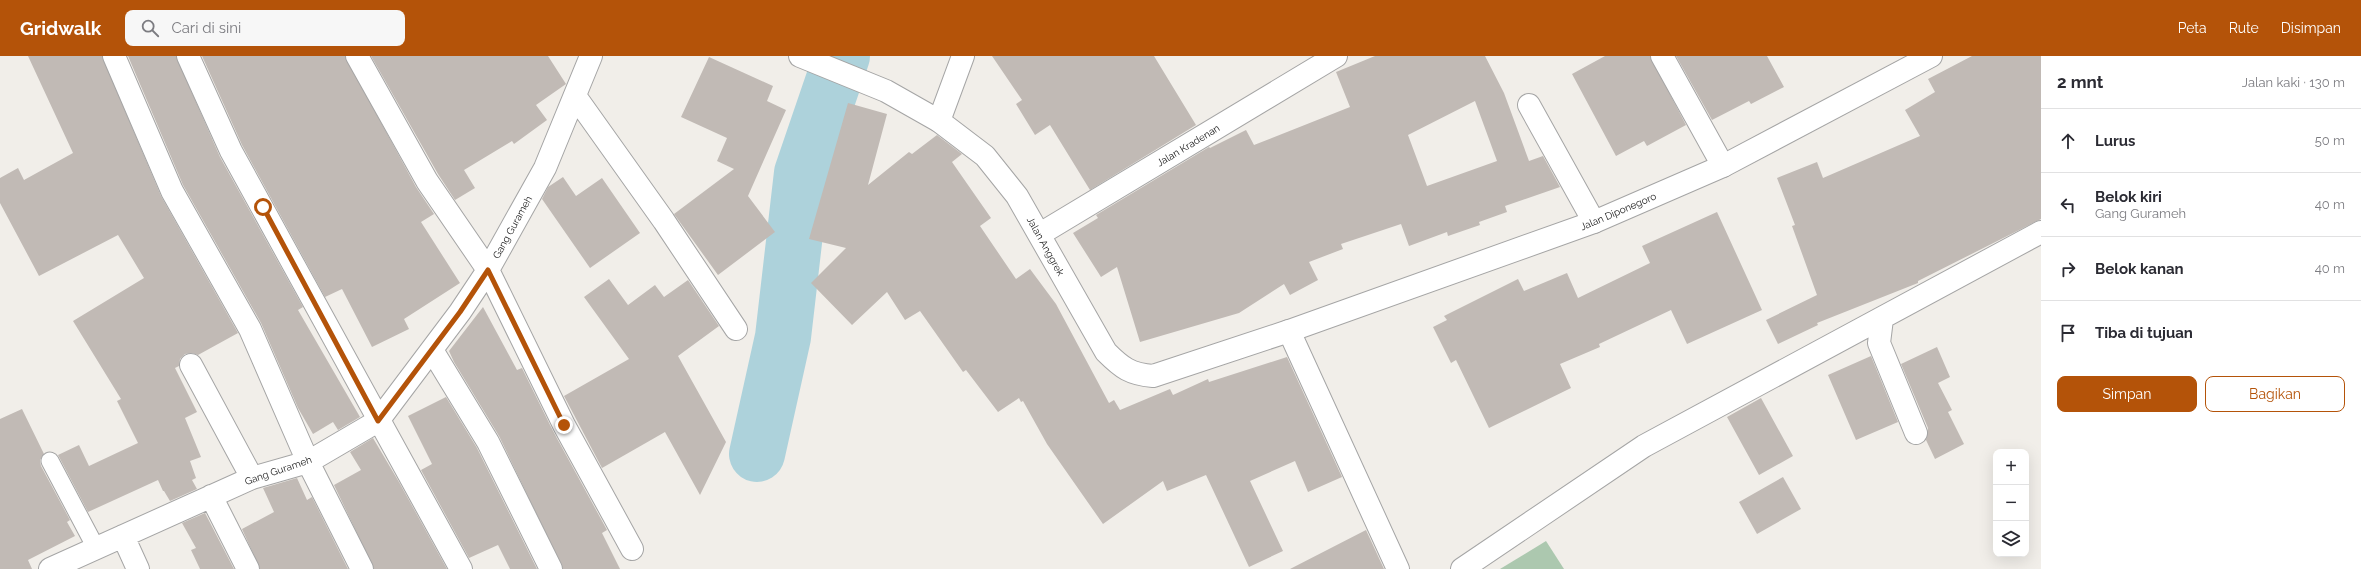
<!DOCTYPE html>
<html lang="id">
<head>
<meta charset="utf-8">
<style>
  body { margin:0; font-family:Raleway,sans-serif; background:#f7f7f7; color:#2b2b33 }
  .controls { position:absolute; right:12px; bottom:12px; display:grid; overflow:hidden; border-radius:8px; box-shadow:0 4px 16px #0002 }
  .controls button { width:36px; height:36px; display:grid; place-items:center; padding:0; border:0; border-bottom:1px solid #e1e1e2; background:#fff; color:#2b2b33; font:20px sans-serif }
  .stop { position:absolute; width:12px; height:12px; margin:-9px; border:3px solid #b45309; border-radius:50%; background:#fff }
  .stop.end { background:#b45309; border-color:#fff; box-shadow:0 1px 4px #0008 }
  .list { margin:0; padding:0; list-style:none }
  h2 { display:flex; justify-content:space-between; align-items:center; height:52px; margin:0; padding:0 16px; font-size:17px }
  h2 small { font-size:13px; font-weight:400; color:#7c7c81 }
  .list li { display:grid; grid-template-columns:26px 1fr auto; gap:12px; align-items:center; box-sizing:border-box; height:64px; padding:0 16px; border-top:1px solid #e1e1e2 }
  .list b { display:block; font-size:15px; white-space:nowrap }
  .list p { margin:0; font-size:13px; white-space:nowrap; color:#7c7c81 }
  .list em { font-size:13px; font-style:normal; color:#7c7c81 }
  .actions { display:flex; gap:8px; padding:12px 16px }
  .actions a { flex:1; padding:9px 0; border:1px solid #b45309; border-radius:8px; text-align:center; font-size:14px; color:#b45309 }
  .actions .main { background:#b45309; color:#fff }
  .icon { flex:none; width:22px; height:22px; fill:none; stroke:currentColor; stroke-width:2; stroke-linecap:round; stroke-linejoin:round }
  .map { position:relative; flex:none; width:2041px; height:513px; overflow:hidden }
  header { display:flex; align-items:center; gap:24px; box-sizing:border-box; height:56px; padding:0 20px; background:#b45309; color:#fff }
  header strong { font-size:19px }
  nav { display:flex; gap:22px; margin-inline-start:auto; font-size:14px }
  .search { width:280px; height:36px; background:#f7f7f7; display:flex; align-items:center; gap:10px; box-sizing:border-box; padding:0 14px; border-radius:8px; color:#7c7c81; font-size:15px }
  main { display:flex }
  aside { flex:1; background:#fff }
  .map>svg:first-child { display:block }
  .cemetery { fill:#acc8af }
  .lines { fill:none; stroke-linecap:round; stroke-linejoin:round }
  .river { stroke:#add2db; stroke-width:56 }
  .building { fill:#c1bab5; fill-rule:evenodd }
  .service-casing { stroke:#a5a5a5; stroke-width:19 }
  .minor-casing { stroke:#a5a5a5; stroke-width:24 }
  .tertiary-casing { stroke:#a5a5a5; stroke-width:24 }
  .service { stroke:#fff; stroke-width:17 }
  .minor { stroke:#fff; stroke-width:22 }
  .tertiary { stroke:#fff; stroke-width:22 }
  .route { stroke:#b45309; stroke-width:5 }
  .labels { text-anchor:middle; stroke-width:4; stroke-linejoin:round; paint-order:stroke }
  .street-label { font-size:10px; fill:#212121; stroke:#fff }
</style>
</head>
<body>
<header>
<strong>Gridwalk</strong>
<div class="search"><svg class="icon" aria-label="search" viewBox="0 0 24 24"><circle cx="10" cy="10" r="6"/><path d="M15 15l6 6"/></svg>Cari di sini</div>
<nav><a>Peta</a><a>Rute</a><a>Disimpan</a></nav>
</header>
<main>
<div class="map">
<svg width="2041" height="513" viewBox="0 0 2041 513">
  <rect width="100%" height="100%" fill="#f1eee9"/>
  <!-- cemetery -->
  <path class="cemetery" d="M1546,485l18,28h-64z"/>
  <g class="lines">
    <!-- river -->
    <path class="river" d="M757,398l26,-117 19,-164 40,-117"/>
  </g>
  <!-- building -->
  <path class="building" d="M28,0h74l59,140 77,137 -40,22 -6,-2 -7,1 -5,5 -1,7 -4,2 22,44 -12,6 16,39 -11,4 6,17 -4,2 5,9 -27,12 -6,-10h-1l-5,-11 -70,32 -30,-57 21,-10 10,21 49,-23 -21,-42 4,-2 -48,-78 71,-43 -26,-43 -79,41 -39,-73v-25l18,-10 6,12 49,-27z
    M128,0h48l44,101 83,150 -5,3 62,107 -22,13 -5,-8 -20,12 -15,-26 -37,-85 -78,-138z
    M202,0h143l71,131 18,27 -13,8 39,61 -56,36 5,10 -37,18 -30,-58 -17,8 -83,-152z
    M371,0h177l18,28 -30,21 11,15 -33,24 -2,-3 -48,29 11,18 -20,12 -17,-26z
    M992,0h162l42,69 -106,65 -40,-65 -15,10 -19,-31 6,-4z
    M1375,0h110l19,37 25,68 14,-5 17,31 -55,19 2,6 -28,10 1,3 -32,11 -1,-4 -38,14 -8,-22 -60,20 2,5 -34,13 9,18 -28,15 -6,-11 -45,29 -99,29 -23,-75 -16,10 -28,-44 25,-15 -2,-3 113,-68 1,1 36,-18 8,15 96,-38 -14,-35zM1475,45l22,60 -70,25 -19,-51z
    M1605,0h45l36,69 -39,21 -3,-5 -28,15 -44,-82z
    M1676,0h91l17,31 -33,17 -2,-3 -37,19z
    M1972,0h69v163l-123,62v2l-101,40 1,2 -40,19 -12,-24 51,-25 -25,-69 3,-1 -18,-47 40,-16 6,16 97,-42 -15,-26 30,-18 -7,-13z
    M709,1l64,29 -6,15 19,9 -38,86 27,36 -57,43 -44,-61 60,-45 -17,-8 10,-23 -46,-21z
    M848,47l39,11 -19,71 41,-33 3,2 25,-19 25,19 -10,8 39,56 -11,8 36,53 14,-10 26,35 53,99 5,-3 6,10 50,-21 3,6 35,-16 1,3 78,-25 55,120 -34,15 -13,-31 -45,20 33,70 -34,16 -43,-92 -39,16 -4,-10 -60,43 -56,-80 -24,-43 -2,1 -2,-4 -21,14 -32,-42 -3,2 -43,-61 -15,9 -18,-28 -35,33 -41,-42 35,-35 -37,-9z
    M563,121l13,19 26,-18 38,55 -50,35 -48,-69 6,-12z
    M1717,156l45,98 -75,34 -16,-34 -72,34 1,3 -40,17 11,24 -82,40 -33,-68 -5,3 -18,-36 14,-7 -3,-4 74,-37 6,12 43,-18 11,25 72,-35 -8,-17z
    M609,223l19,26 27,-20 9,12 24,-17 31,46 -41,30 48,86 -26,53 -35,-63 -63,36 -38,-72 65,-37 -45,-62z
    M483,251l34,63 5,-2 31,63 54,99 -5,3 18,36h-57l-64,-133 -45,-74 -5,-11z
    M1937,291l13,30 -12,6 14,27 -4,2 16,32 -29,15 -9,-19 2,-12 -27,-64z
    M1871,300l27,66 -42,18 -28,-65z
    M446,341l31,51 60,121h-27l-12,-24 -29,13 -48,-88 11,-6 -24,-48z
    M1761,342l32,58 -34,19 -32,-58z
    M22,353l22,45 -4,6 1,6 29,54 -3,2 8,14 -47,24 4,9h-32v-150z
    M373,382l26,44 48,87h-73l-40,-84 27,-15 -11,-18z
    M1783,421l18,32 -44,25 -18,-32z
    M297,422l10,22 5,-3 36,72h-88l-18,-40 32,-17 -11,-24z
    M205,457l29,56h-34l-9,-19 5,-2 -14,-25z
    M1366,474l18,39h-94z"/>
  <g class="lines">
    <!-- service casing -->
    <g class="service-casing">
      <path id="service" d="M50,405l46,87"/>
    </g>
    <!-- minor casing -->
    <g class="minor-casing">
      <path id="minor" d="M114,0l58,135 78,138 58,133 54,107
        M188,0l43,95 230,418
        M357,0l70,125 61,89 76,155 68,124
        M1662,0l61,110
        M575,40l89,125 72,108
        M1529,49l65,117
        M939,65l24,-65
        M1040,178l296,-178
        M1882,263l-3,24 37,90
        M1289,275l109,238
        M432,294l56,92 63,127
        M191,309l61,113
        M211,440l37,73
        M123,480l15,33
        M50,513l202,-91 56,-16 70,-41 82,-109 28,-42 57,-102 46,-112
        M1462,513l182,-123 397,-214"/>
    </g>
    <!-- tertiary casing -->
    <g class="tertiary-casing">
      <path id="tertiary" d="M800,0l86,35 53,30 46,35 32,40 89,156c16,16 24,22 47,24l136,-45 305,-109 129,-56 208,-110"/>
    </g>
    <!-- service -->
    <use href="#service" class="service"/>
    <!-- minor -->
    <use href="#minor" class="minor"/>
    <!-- tertiary -->
    <use href="#tertiary" class="tertiary"/>
  </g>
  <g class="lines">
    <!-- route -->
    <path class="route" d="M263,151l115,214 82,-109 28,-42 76,155"/>
  </g>
  <g class="labels">
    <!-- street labels -->
    <g class="street-label">
      <text transform="translate(1188 89) rotate(-31)" y="4">Jalan Kradenan</text>
      <text transform="translate(1618 155) rotate(-23)" y="4">Jalan Diponegoro</text>
      <text transform="translate(512 171) rotate(-61)" y="4">Gang Gurameh</text>
      <text transform="translate(1046 190) rotate(61)" y="4">Jalan Anggrek</text>
      <text transform="translate(278 414) rotate(-19)" y="4">Gang Gurameh</text>
    </g>
  </g>
</svg>
<div class="controls">
<button>+</button>
<button>−</button>
<button><svg class="icon" aria-label="layers" viewBox="0 0 24 24"><path d="M12 4l9 5-9 5-9-5zM3 14l9 5 9-5"/></svg></button>
</div>
<div class="stop" style="left:263px;top:151px"></div>
<div class="stop end" style="left:564px;top:369px"></div>
</div>
<aside>
<h2>2 mnt<small>Jalan kaki · 130 m</small></h2>
<ul class="list">
<li><svg class="icon" aria-label="ahead" viewBox="0 0 24 24"><path d="M12 20V5M6 11l6-6 6 6"/></svg><div><b>Lurus</b></div><em>50 m</em></li>
<li><svg class="icon" aria-label="left" viewBox="0 0 24 24"><path d="M17 20v-9H6M10 6l-5 5 5 5"/></svg><div><b>Belok kiri</b><p>Gang Gurameh</p></div><em>40 m</em></li>
<li><svg class="icon" aria-label="right" viewBox="0 0 24 24"><path d="M7 20v-9h11M14 6l5 5-5 5"/></svg><div><b>Belok kanan</b></div><em>40 m</em></li>
<li><svg class="icon" aria-label="arrive" viewBox="0 0 24 24"><path d="M6 21V4h12l-3 4 3 4H6"/></svg><div><b>Tiba di tujuan</b></div></li>
</ul>
<div class="actions"><a class="main">Simpan</a><a>Bagikan</a></div>
</aside>
</main>
</body>
</html>
